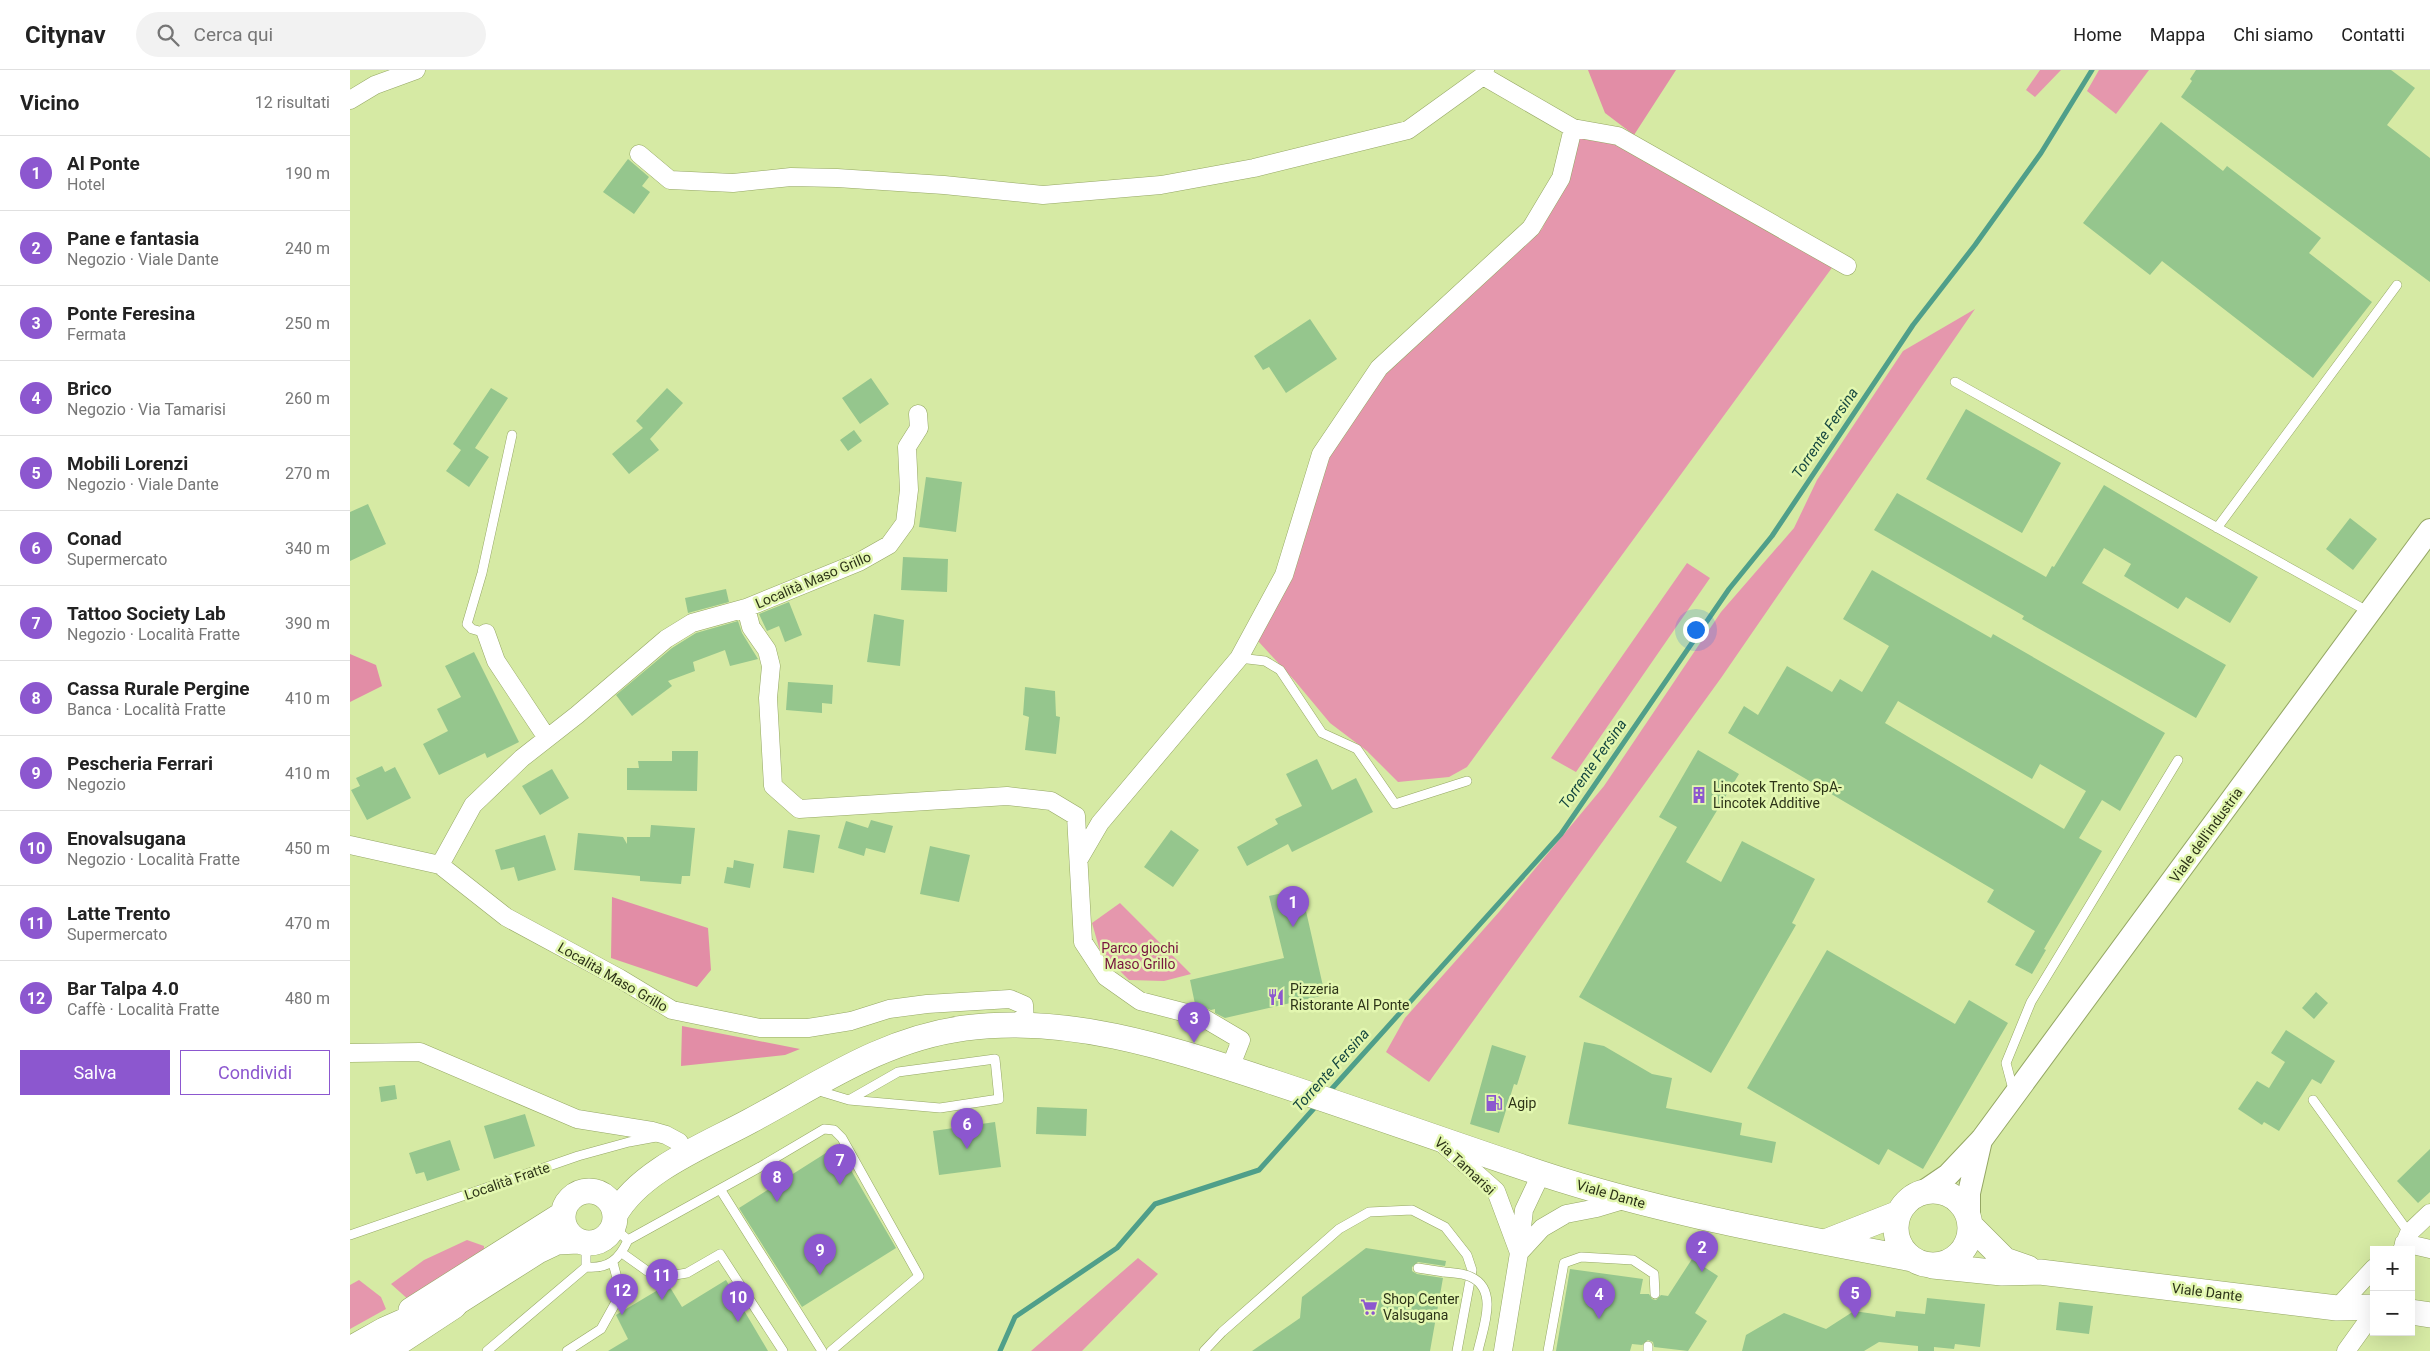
<!DOCTYPE html>
<html lang="it">
<head>
<meta charset="utf-8">
<style>
  body { margin:0; font-family:Roboto,sans-serif; background:#f2f2f2; color:#222 }
  .controls { position:absolute; right:15px; bottom:15px; display:grid; overflow:hidden; border-radius:0px; box-shadow:0 5px 20px #0002 }
  .controls button { width:45px; height:45px; display:grid; place-items:center; padding:0; border:0; border-bottom:1px solid #e0e0e0; background:#fff; color:#222; font:25px sans-serif }
  .you { position:absolute; left:1345px; top:559px; width:18px; height:18px; margin:-12px; border:4px solid #fff; border-radius:50%; background:#1a73e8; box-shadow:0 0 0 8px #1a73e833 }
  .badge { display:grid; place-items:center; width:32px; height:32px; border-radius:50%; background:#8c57cf; color:#fff; font-size:16px; font-weight:700 }
  .pin { position:absolute; translate:-50% -41px; filter:drop-shadow(0 1px 2px #0008) }
  .pin::after { content:''; position:absolute; top:26px; width:18px; height:15px; background:inherit; clip-path:polygon(0 0,100% 0,50% 100%) }
  .list { margin:0; padding:0; list-style:none }
  h2 { display:flex; justify-content:space-between; align-items:center; height:65px; margin:0; padding:0 20px; font-size:21px }
  h2 small { font-size:16px; font-weight:400; color:#767676 }
  .list li { display:grid; grid-template-columns:32px 1fr auto; gap:15px; align-items:center; box-sizing:border-box; height:75px; padding:0 20px; border-top:1px solid #e0e0e0 }
  .list b { display:block; font-size:19px; white-space:nowrap }
  .list p { margin:0; font-size:16px; white-space:nowrap; color:#767676 }
  .list em { font-size:16px; font-style:normal; color:#767676 }
  .actions { display:flex; gap:10px; padding:15px 20px }
  .actions a { flex:1; padding:11px 0; border:1px solid #8c57cf; border-radius:0px; text-align:center; font-size:18px; color:#8c57cf }
  .actions .main { background:#8c57cf; color:#fff }
  .icon { flex:none; width:28px; height:28px; fill:none; stroke:currentColor; stroke-width:2; stroke-linecap:round; stroke-linejoin:round }
  .map { position:relative; flex:none; width:2080px; height:1281px; overflow:hidden }
  header { display:flex; align-items:center; gap:30px; box-sizing:border-box; height:70px; padding:0 25px; background:#fff; border-bottom:1px solid #e0e0e0 }
  header strong { font-size:24px }
  nav { display:flex; gap:28px; margin-inline-start:auto; font-size:18px }
  .search { width:350px; height:45px; background:#f2f2f2; display:flex; align-items:center; gap:12px; box-sizing:border-box; padding:0 18px; border-radius:28px; color:#767676; font-size:19px }
  main { display:flex }
  aside { flex:1; background:#fff }
  .map>svg:first-child { display:block }
  .green { fill:#e597ad }
  .forest { fill:#e28da6 }
  .lines { fill:none; stroke-linecap:round; stroke-linejoin:round }
  .stream { stroke:#4f9f8a; stroke-width:5 }
  .building { fill:#95c68d; fill-rule:evenodd }
  .service-casing { stroke:#95a764; stroke-width:10 }
  .minor-casing { stroke:#95a764; stroke-width:19 }
  .tertiary-casing { stroke:#95a764; stroke-width:24 }
  .secondary-casing { stroke:#95a764; stroke-width:26 }
  .trunk-casing { stroke:#95a764; stroke-width:29 }
  .service { stroke:#fff; stroke-width:9 }
  .minor { stroke:#fff; stroke-width:18 }
  .tertiary { stroke:#fff; stroke-width:22 }
  .secondary { stroke:#fff; stroke-width:25 }
  .trunk { stroke:#fff; stroke-width:28 }
  .service-bridge-casing { stroke:#95a764; stroke-width:10; stroke-linecap:butt }
  .service-bridge { stroke:#fff; stroke-width:9 }
  .labels { text-anchor:middle; stroke-width:5; stroke-linejoin:round; paint-order:stroke }
  .street-label { font-size:14px; fill:#2d3418; stroke:#e3f7b0 }
  .poi-label { font-size:14px; fill:#2d3418; stroke:#e3f7b0; text-anchor:start }
  .park-label { font-size:14px; fill:#77143e; stroke:#e3f7b0 }
  .water-label { font-size:15px; font-style:italic; fill:#174941; stroke:#e3f7b0 }
</style>
</head>
<body>
<header>
<strong>Citynav</strong>
<div class="search"><svg class="icon" aria-label="search" viewBox="0 0 24 24"><circle cx="10" cy="10" r="6"/><path d="M15 15l6 6"/></svg>Cerca qui</div>
<nav><a>Home</a><a>Mappa</a><a>Chi siamo</a><a>Contatti</a></nav>
</header>
<main>
<aside>
<h2>Vicino<small>12 risultati</small></h2>
<ul class="list">
<li><span class="badge">1</span><div><b>Al Ponte</b><p>Hotel</p></div><em>190 m</em></li>
<li><span class="badge">2</span><div><b>Pane e fantasia</b><p>Negozio · Viale Dante</p></div><em>240 m</em></li>
<li><span class="badge">3</span><div><b>Ponte Feresina</b><p>Fermata</p></div><em>250 m</em></li>
<li><span class="badge">4</span><div><b>Brico</b><p>Negozio · Via Tamarisi</p></div><em>260 m</em></li>
<li><span class="badge">5</span><div><b>Mobili Lorenzi</b><p>Negozio · Viale Dante</p></div><em>270 m</em></li>
<li><span class="badge">6</span><div><b>Conad</b><p>Supermercato</p></div><em>340 m</em></li>
<li><span class="badge">7</span><div><b>Tattoo Society Lab</b><p>Negozio · Località Fratte</p></div><em>390 m</em></li>
<li><span class="badge">8</span><div><b>Cassa Rurale Pergine</b><p>Banca · Località Fratte</p></div><em>410 m</em></li>
<li><span class="badge">9</span><div><b>Pescheria Ferrari</b><p>Negozio</p></div><em>410 m</em></li>
<li><span class="badge">10</span><div><b>Enovalsugana</b><p>Negozio · Località Fratte</p></div><em>450 m</em></li>
<li><span class="badge">11</span><div><b>Latte Trento</b><p>Supermercato</p></div><em>470 m</em></li>
<li><span class="badge">12</span><div><b>Bar Talpa 4.0</b><p>Caffè · Località Fratte</p></div><em>480 m</em></li>
</ul>
<div class="actions"><a class="main">Salva</a><a>Condividi</a></div>
</aside>
<div class="map">
<svg width="2080" height="1281" viewBox="0 0 2080 1281">
  <rect width="100%" height="100%" fill="#d6eaa4"/>
  <!-- green -->
  <path class="green" d="M1690,0h21l-26,27 -9,-7z
    M1749,0h50l-33,44 -29,-23z
    M1226,61l41,7 217,127 -367,502 -18,10 -51,5 -31,-31 -37,-28 -35,-42 -37,-40 38,-88 28,-97 58,-84 130,-121 30,-22 22,-50z
    M1625,239l-254,369 -292,404 -43,-30 19,-34 94,-106 105,-126 117,-174 73,-84 23,-48 86,-129z
    M1337,493l23,15 -134,194 -25,-14z
    M770,833l71,71 -27,7 -35,-1 -29,-29 -8,-28z
    M117,1170l17,6v10l-74,45 -19,-17 33,-24z
    M788,1188l20,16 -76,77h-51z
    M9,1210l22,17 5,12 -36,20v-44z"/>
  <!-- forest -->
  <path class="forest" d="M1238,0h88l-42,65 -29,-22z
    M0,584l26,11 6,21 -32,16z
    M262,827l96,31 3,42 -14,17 -86,-29z
    M332,956l118,23 -15,6 -104,11z"/>
  <g class="lines">
    <!-- stream -->
    <path class="stream" d="M978,1023l233,-259 168,-245 43,-53 141,-211 62,-80 66,-92 51,-83
      M650,1281l15,-34 102,-69 38,-44 104,-34 58,-65"/>
  </g>
  <!-- building -->
  <path class="building" d="M1846,0h195l24,18 -28,37 43,33v124l-249,-185 11,-16 -2,-2z
    M1811,52l62,49 4,-5 94,72 -12,15 63,49 -59,76 -151,-117 -12,14 -67,-52z
    M278,89l21,18 -7,9 8,6 -16,22 -31,-22z
    M960,249l27,40 -51,34 -17,-26 -6,3 -9,-14z
    M521,308l18,26 -29,20 -18,-26z
    M141,318l17,10 -33,50 14,9 -20,30 -23,-16 15,-21 -8,-6z
    M317,318l16,15 -33,36 9,11 -30,24 -17,-20 31,-26 -7,-7z
    M1616,339l95,54 -39,70 -96,-54z
    M504,360l8,11 -14,10 -8,-11z
    M576,407l36,5 -6,50 -37,-5z
    M1754,415l154,92 -28,46 -44,-26 -8,12 -54,-33 7,-12 -27,-16 -22,35 144,82 -30,53 -174,-99 2,-3 -150,-86 23,-37 149,84 6,-11 2,1z
    M18,434l18,40 -36,17v-49z
    M2000,448l27,21 -24,31 -27,-21z
    M553,487l45,2 -1,33 -46,-2z
    M1522,500l119,68 2,-4 172,99 -45,78 -18,-11 -23,38 23,13 -58,98 2,1 -14,24 -17,-9 20,-34 -48,-29 7,-12 -266,-157 16,-27 14,9 29,-49 45,26 8,-13 22,13 27,-46 -46,-27zM1548,631l134,78 8,-15 46,27 -22,38 -179,-106z
    M376,519l3,13 -41,11 -3,-15z
    M439,532l13,33 -17,7 -6,-16 -12,5 -8,-17z
    M524,544l30,6 -4,46 -33,-4z
    M388,551l4,12 16,26 -28,7 -5,-16 -32,12 2,9 -27,10 4,5 -40,30 -16,-21 56,-47 24,-15z
    M124,582l45,90 -32,16 -2,-5 -46,22 -16,-31 25,-13 -11,-22 24,-12 -16,-31z
    M438,612l45,3 -1,19 -10,-1v10l-36,-3z
    M675,617l30,4 1,25 4,1 -4,37 -31,-4 4,-33 -6,-2z
    M1348,680l41,24 -53,88 35,20 21,-41 73,38 -23,44 4,2 -85,148 -132,-76 98,-170 -18,-10z
    M322,681h26l-1,40 -70,-1v-22h12l-1,-7h34z
    M967,689l15,31 24,-12 17,34 -81,40 -4,-8 -41,22 -10,-19 41,-23 -3,-5 27,-13 -16,-32z
    M32,696l3,6 10,-5 16,31 -44,22 -16,-30 9,-4 -4,-8z
    M202,699l17,29 -29,17 -18,-29z
    M521,750l22,6 -8,27 -19,-5 -2,8 -26,-8 8,-27 22,7z
    M301,755l44,3 -5,48h-8l-1,8 -41,-3v-5l-66,-6 4,-37 45,4 4,7v-7h23z
    M438,760l32,5 -6,38 -31,-5z
    M821,760l28,20 -26,37 -29,-20z
    M195,765l11,35 -38,11 -4,-14 -13,3 -6,-20z
    M580,776l40,9 -11,47 -39,-8z
    M384,790l20,4 -4,24 -26,-5 3,-16 6,1z
    M951,819l24,106 -100,23 -10,-5v-4l-4,1 -16,-6 -5,-24 94,-22 -15,-62z
    M1477,880l128,74 14,-24 39,23 -85,146 -35,-20 -9,16 -132,-77z
    M1966,922l12,11 -14,16 -12,-11z
    M1936,960l49,31 -14,23 -9,-5 -33,52 -15,-9 -2,3 -24,-16 19,-28 12,7 16,-26 -14,-9z
    M1234,972l20,4 48,28 20,4 -6,30 76,15 -2,12 36,7 -4,21 -204,-39z
    M1142,975l34,11 -9,29 -3,-1 -15,49 -29,-9z
    M45,1015l2,14 -16,3 -2,-15z
    M687,1037l50,2 -1,27 -50,-2z
    M175,1044l10,32 -41,13 -10,-33z
    M645,1052l6,45 -62,8 -6,-44z
    M100,1070l10,30 -33,11 -3,-9 -8,2 -7,-21z
    M487,1076l59,102 -94,59 -63,-99z
    M2080,1079v43l-12,11 -21,-22z
    M1016,1178l80,13 -1,5 -27,-4 -6,5v4l5,3 26,4 -13,73h-178l48,-33 2,-21z
    M1342,1189l26,17 -23,37 12,8 -19,30 -34,-4 -1,-5 -5,-2 -6,5 -10,-1 -2,7h-74l14,-82 73,10 -3,15h9l3,5 4,1 5,-5 7,1z
    M376,1210l42,71h-160l20,-12 -12,-24 52,-31 14,23z
    M1577,1228l58,6 -5,43 -25,-3 -1,5 -20,-2v4h-16v-5l-39,-4 -15,9h-122l4,-16 38,-22 42,16 28,-18 41,6 1,-6 29,3z
    M1709,1232l34,4 -4,28 -33,-4z"/>
  <g class="lines">
    <!-- service casing -->
    <g class="service-casing">
      <path id="service" d="M1605,312l414,230
        M1867,458l180,-243
        M136,563l-14,-4 -5,-5 15,-51 30,-138
        M889,588l26,3 15,9 42,63 35,16 38,55 72,-23
        M466,1020l33,10 91,8 59,-9 -4,-40 -97,13 -49,28
        M1664,1023l-8,-30 25,-61 147,-242
        M1963,1030l96,133
        M370,1119l102,162
        M263,1157l15,13
        M0,1165l228,-79 51,-14 27,-5
        M272,1183l35,25 30,-5 33,-19 63,97
        M236,1197v-24
        M1068,1198l26,4
        M137,1281l99,-84c22,2 33,-7 42,-27l132,-73 64,-38 10,1 8,8 77,138 -88,75
        M217,1281l34,-22 20,-36 -8,-30
        M854,1281l18,-19 117,-103 30,-17 43,-2 33,17 22,28 5,15 -15,81
        M1198,1281l16,-88 17,-6 52,3 21,14 1,20
        M1298,1281v-5"/>
    </g>
    <!-- minor casing -->
    <g class="minor-casing">
      <path id="minor" d="M1133,6l90,52 45,8 229,130
        M0,30l25,-15 41,-15
        M289,84l31,26 63,3 58,-6 46,1 107,7 99,10 118,-10 93,-17 154,-38 75,-54 2,-6
        M568,344l1,14 -12,19 2,43 -4,33 -16,22 -30,17 -113,46 5,19 16,23 4,16 -3,32 5,88 26,23 208,-13 44,5 25,15 7,126 23,35 34,24 62,16 39,23 -11,28
        M136,563l10,28 51,77
        M0,775l90,20 66,52 113,61 53,32 88,18h48l43,-7 38,-12 38,-5 83,-5 14,6 1,20
        M729,789l21,-36 139,-165 45,-83 37,-121 58,-86 152,-140 30,-50 12,-50
        M90,795l33,-60 49,-47 55,-43 89,-76 26,-16 54,-15
        M0,983l70,-1 157,67 75,12 14,4 13,7 8,14
        M1093,1074l53,47 22,59
        M2054,1173l26,6
        M2052,1180l7,-17 21,-20
        M1169,1183l23,-25 24,-14 31,-6 30,-9
        M1987,1238l37,-40
        M1153,1281l16,-98 5,-43 17,-36
        M1996,1281l28,-39"/>
    </g>
    <!-- tertiary casing -->
    <g class="tertiary-casing">
      <path id="tertiary" d="M1573,1122l25,-17 34,-36 448,-609
        M1619,1145v-22l12,-53"/>
    </g>
    <!-- secondary casing -->
    <g class="secondary-casing">
      <path id="secondary" d="M1546 1158a37 37 0 1 1 74 0a37 37 0 1 1-74 0Z
        M213 1147a26 26 0 1 1 52 0a26 26 0 1 1-52 0Z
        M265,1145c25,-45 91,-70 135,-94 71,-38 133,-82 215,-93 105,-14 207,21 305,53 91,30 180,62 270,92 121,40 247,62 372,86
        M1621,1156l34,34 23,8
        M1475,1172l74,-29
        M1583,1196l69,7 38,-1 297,36 37,-1
        M61,1240l152,-96
        M2061,1242l19,3
        M0,1279l34,-19 41,-18 28,-7 85,-54 19,-9 21,-1"/>
    </g>
    <!-- trunk casing -->
    <g class="trunk-casing">
      <path id="trunk" d="M33,1281l70,-46"/>
    </g>
    <!-- service -->
    <use href="#service" class="service"/>
    <!-- minor -->
    <use href="#minor" class="minor"/>
    <!-- tertiary -->
    <use href="#tertiary" class="tertiary"/>
    <!-- secondary -->
    <use href="#secondary" class="secondary"/>
    <!-- trunk -->
    <use href="#trunk" class="trunk"/>
    <!-- service-bridge casing -->
    <g class="service-bridge-casing">
      <path id="service-bridge" d="M1094,1202c8,1 19,1 27,5 28,13 12,51 7,74"/>
    </g>
    <!-- service-bridge -->
    <use href="#service-bridge" class="service-bridge"/>
  </g>
  <!-- icons -->
  <defs>
    <g id="building-bare" transform="scale(1.35)"><path d="M-4-6H4V6H1V3H-1V6H-4ZM-2.5-4.3h1.7v1.8h-1.7ZM.8-4.3h1.7v1.8H.8ZM-2.5-1h1.7V.8h-1.7ZM.8-1h1.7V.8H.8Z" fill="#8c57cf" stroke="#e3f7b0" stroke-width="2.5" paint-order="stroke"/></g>
    <g id="restaurant-bare" transform="scale(1.35)"><path d="M-5-6h1v4h1v-4h1v4h1v-4h1v5L-1.5 .5V6h-2V.5L-5-1ZM5-6V6H3V1.5H1.5Q1.5-4 5-6Z" fill="#8c57cf" stroke="#e3f7b0" stroke-width="2.5" paint-order="stroke"/></g>
    <g id="fuel-bare" transform="scale(1.35)"><path d="M-5.5-6h7V0h2V4h1.3V-2.5L3-4.5l.8-.8L6-3V5H2.5V1h-1V6h-7ZM-4.2-4.7v3.2H.2V-4.7Z" fill="#8c57cf" stroke="#e3f7b0" stroke-width="2.5" paint-order="stroke"/></g>
    <g id="supermarket-bare" transform="scale(1.35)"><path d="M-6-5.5h2.5l.6 2H6L4.5 2H-2.5L-4.4-4H-6ZM-1.5 3.2a1.3 1.3 0 1 0 .1 0ZM3 3.2a1.3 1.3 0 1 0 .1 0Z" fill="#8c57cf" stroke="#e3f7b0" stroke-width="2.5" paint-order="stroke"/></g>
  </defs>
  <g fill-rule="evenodd">
    <use href="#building-bare" x="1349" y="725"/>
    <use href="#restaurant-bare" x="926" y="927"/>
    <use href="#fuel-bare" x="1144" y="1033"/>
    <use href="#supermarket-bare" x="1019" y="1237"/>
  </g>
  <g class="labels">
    <!-- street labels -->
    <g class="street-label">
      <text transform="translate(463 510) rotate(-23)" y="5">Località Maso Grillo</text>
      <text transform="translate(1856 765) rotate(-54)" y="5">Viale dell'industria</text>
      <text transform="translate(263 907) rotate(30)" y="5">Località Maso Grillo</text>
      <text transform="translate(1115 1096) rotate(43)" y="5">Via Tamarisi</text>
      <text transform="translate(157 1111) rotate(-19)" y="5">Località Fratte</text>
      <text transform="translate(1261 1124) rotate(16)" y="5">Viale Dante</text>
      <text transform="translate(1857 1222) rotate(7)" y="5">Viale Dante</text>
    </g>
    <!-- poi labels -->
    <g class="poi-label">
      <text x="1363" y="722">Lincotek Trento SpA-<tspan x="1363" dy="16">Lincotek Additive</tspan></text>
      <text x="940" y="924">Pizzeria<tspan x="940" dy="16">Ristorante Al Ponte</tspan></text>
      <text x="1158" y="1038">Agip</text>
      <text x="1033" y="1234">Shop Center<tspan x="1033" dy="16">Valsugana</tspan></text>
    </g>
    <!-- park labels -->
    <g class="park-label">
      <text x="790" y="883">Parco giochi<tspan x="790" dy="16">Maso Grillo</tspan></text>
    </g>
    <!-- water labels -->
    <g class="water-label">
      <text transform="translate(1475 363) rotate(-56)" y="5">Torrente Fersina</text>
      <text transform="translate(1243 694) rotate(-55)" y="5">Torrente Fersina</text>
      <text transform="translate(981 1000) rotate(-48)" y="5">Torrente Fersina</text>
    </g>
  </g>
</svg>
<div class="controls">
<button>+</button>
<button>−</button>
</div>
<div class="you"></div>
<div class="pin badge" style="left:943px;top:857px">1</div>
<div class="pin badge" style="left:1352px;top:1202px">2</div>
<div class="pin badge" style="left:844px;top:973px">3</div>
<div class="pin badge" style="left:1249px;top:1249px">4</div>
<div class="pin badge" style="left:1505px;top:1248px">5</div>
<div class="pin badge" style="left:617px;top:1079px">6</div>
<div class="pin badge" style="left:490px;top:1115px">7</div>
<div class="pin badge" style="left:427px;top:1132px">8</div>
<div class="pin badge" style="left:470px;top:1205px">9</div>
<div class="pin badge" style="left:388px;top:1252px">10</div>
<div class="pin badge" style="left:312px;top:1230px">11</div>
<div class="pin badge" style="left:272px;top:1245px">12</div>
</div>
</main>
</body>
</html>
